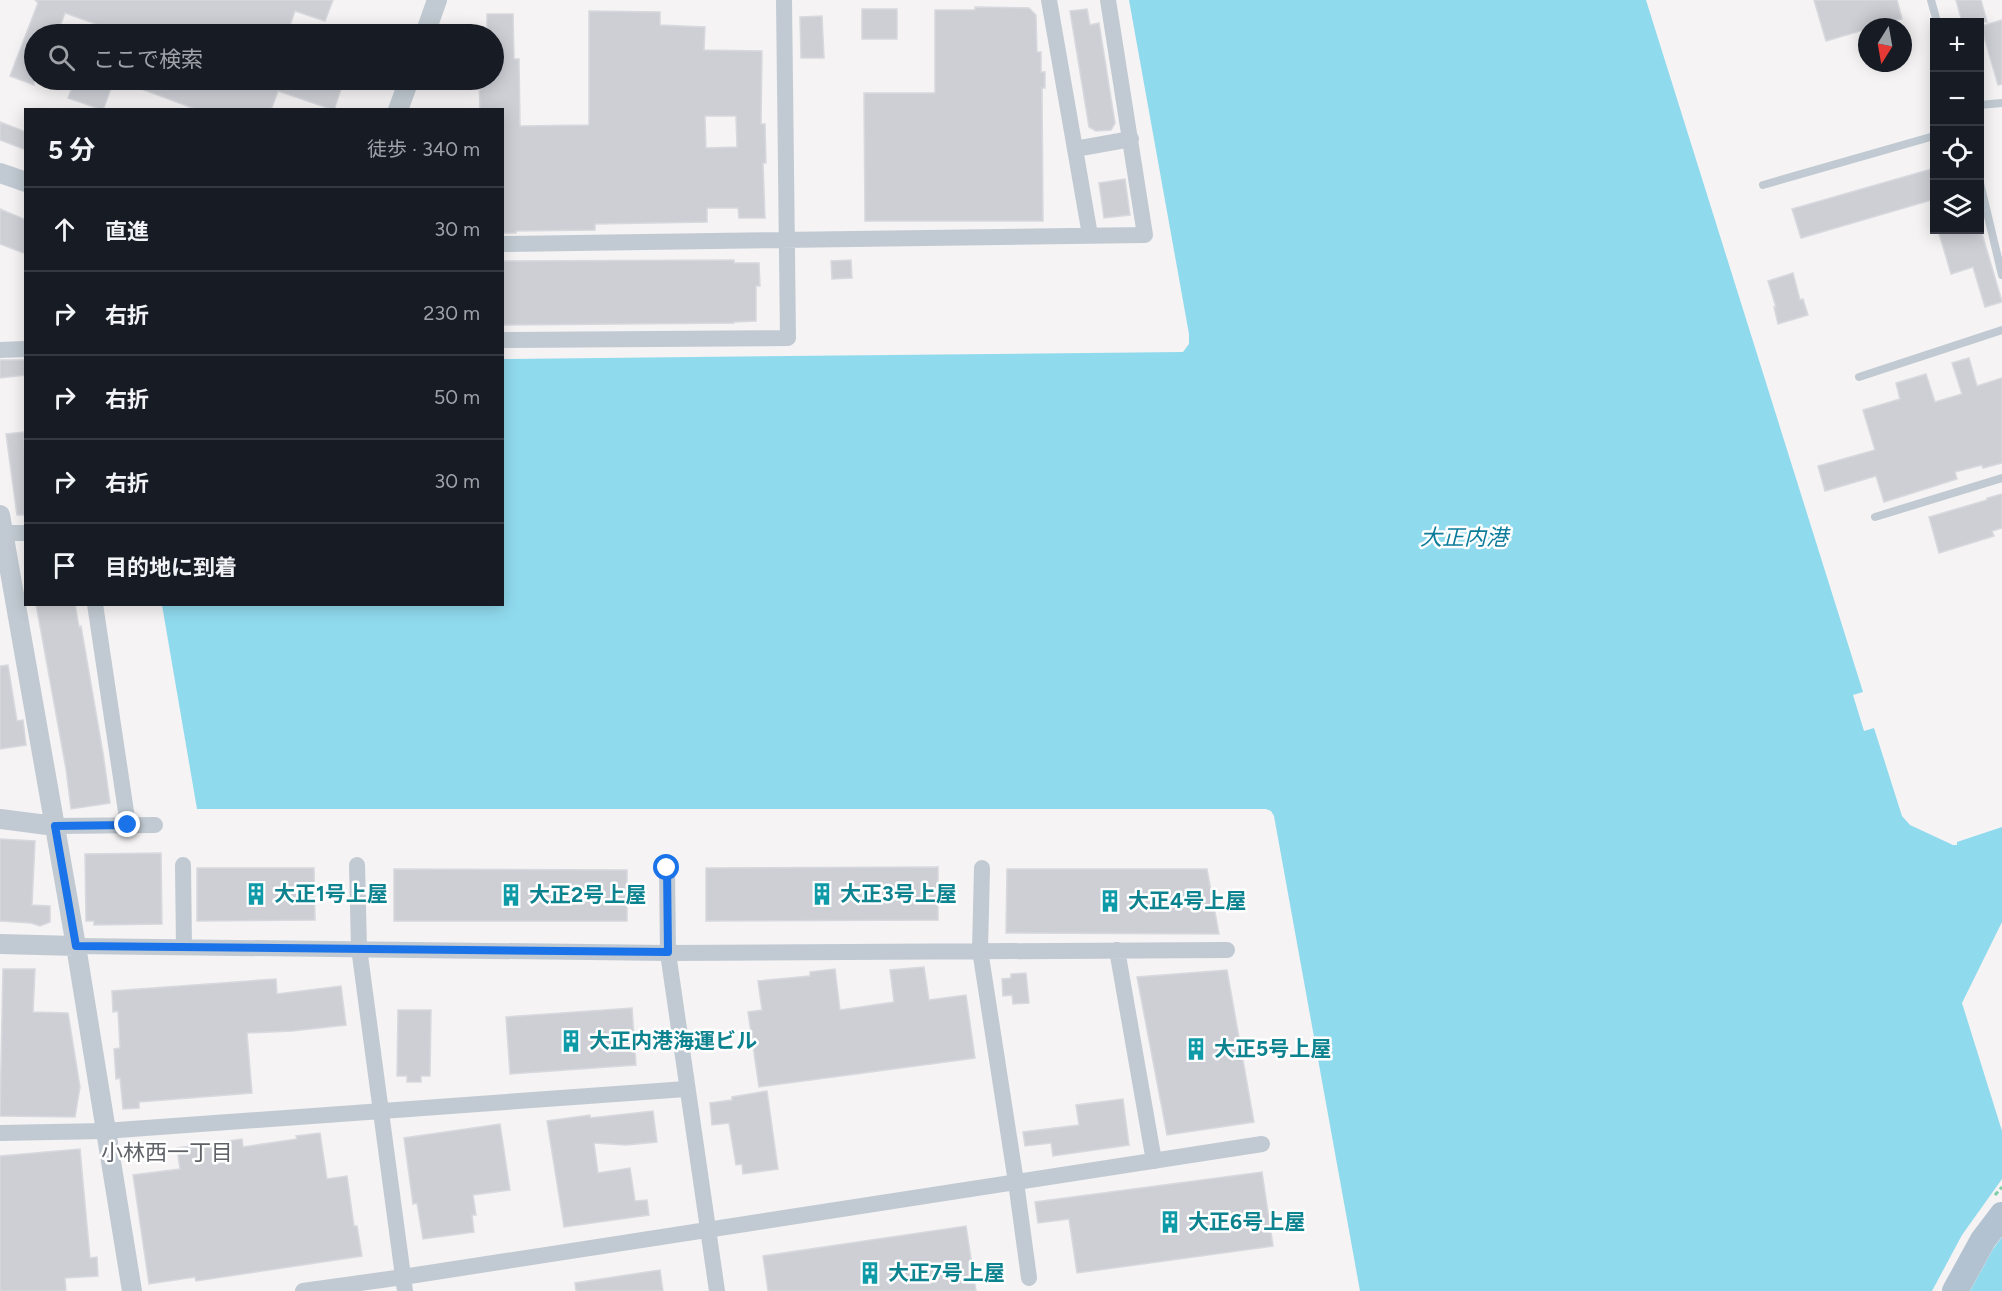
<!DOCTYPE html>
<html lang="ja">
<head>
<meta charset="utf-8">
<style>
  body { margin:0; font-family:Figtree,"Noto Sans JP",sans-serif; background:#242831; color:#f1f3f6 }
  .controls { position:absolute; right:18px; top:18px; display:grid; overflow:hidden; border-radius:0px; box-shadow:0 3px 15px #0003 }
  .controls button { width:54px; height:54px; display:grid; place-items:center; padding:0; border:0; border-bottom:2px solid #363941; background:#171b24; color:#f1f3f6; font:30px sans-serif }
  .compass { position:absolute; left:1858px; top:18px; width:54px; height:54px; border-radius:50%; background:#171b24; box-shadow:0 3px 15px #0003; rotate:191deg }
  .stop { position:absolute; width:18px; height:18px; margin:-14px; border:4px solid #1a73e8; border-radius:50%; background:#fff }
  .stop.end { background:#1a73e8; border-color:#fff; box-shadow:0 2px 6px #0008 }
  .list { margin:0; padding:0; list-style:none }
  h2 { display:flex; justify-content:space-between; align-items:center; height:78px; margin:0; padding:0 24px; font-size:26px }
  h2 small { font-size:20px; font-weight:400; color:#9ea1a6 }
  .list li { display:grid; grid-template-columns:39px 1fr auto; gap:18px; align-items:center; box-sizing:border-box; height:84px; padding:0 24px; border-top:2px solid #363941 }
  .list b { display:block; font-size:22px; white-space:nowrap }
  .list em { font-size:20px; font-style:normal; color:#9ea1a6 }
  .icon { flex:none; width:33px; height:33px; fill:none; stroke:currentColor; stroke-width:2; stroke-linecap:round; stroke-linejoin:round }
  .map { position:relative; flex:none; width:2002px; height:1291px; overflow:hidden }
  .search { position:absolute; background:#171b24; box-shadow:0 3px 15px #0003; left:24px; top:24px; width:480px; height:66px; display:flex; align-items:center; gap:15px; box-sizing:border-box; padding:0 21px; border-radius:33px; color:#9ea1a6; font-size:22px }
  .panel { position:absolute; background:#171b24; box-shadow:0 3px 15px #0003; left:24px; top:108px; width:480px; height:498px; border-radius:0px }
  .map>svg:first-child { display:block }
  .water { fill:#90daee }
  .pier { fill:#f5f3f3 }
  .building { fill:#cdcfd5; stroke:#d7d9de; stroke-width:1.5; fill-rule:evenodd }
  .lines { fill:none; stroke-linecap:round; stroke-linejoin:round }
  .path { stroke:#7ad0a6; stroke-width:3; stroke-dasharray:4.5 3; stroke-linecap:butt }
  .service { stroke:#c1cad2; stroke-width:8 }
  .minor { stroke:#c1cad2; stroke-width:16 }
  .tertiary { stroke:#c1cad2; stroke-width:20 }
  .primary { stroke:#b3c2d1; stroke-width:26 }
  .route { stroke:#1a73e8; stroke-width:8 }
  .labels { text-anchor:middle; stroke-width:5; stroke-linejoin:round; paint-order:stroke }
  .culture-label { font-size:21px; font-weight:bold; fill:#0d838f; stroke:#fff; text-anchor:start }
  .water-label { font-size:22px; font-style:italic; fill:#0c7c9b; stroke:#fff }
  .neighbourhood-label { font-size:22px; fill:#5f6368; stroke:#fff }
</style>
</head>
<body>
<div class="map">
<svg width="2002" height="1291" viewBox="0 0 2002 1291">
  <rect width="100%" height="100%" fill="#f5f3f3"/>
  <!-- water -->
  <path class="water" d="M1129,0h517l217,692 -10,3 11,36 10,-3 28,88 8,9 43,20h4v-3l45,-15v95l-40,81 40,128v160h-642l-86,-475 -3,-5 -5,-2h-1069l-35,-204 340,-1 1,-245 680,-7 6,-8v-10z"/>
  <!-- pier -->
  <path class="pier" d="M2002,1179v58l-9,12 -23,42h-38l30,-56z"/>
  <!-- building -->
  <path class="building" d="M35,0h298l-8,21 -30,-10 -8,23h-195l4,-10 -31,-11 -8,21h-23v51l-24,-9 28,-73z
    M1814,0h83l5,19 -35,8v2l-41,12z
    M1956,0h25l6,22h-25z
    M975,7l54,1 7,7 1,37h4v20h4v16h-3l1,133h-178l-1,-128h71v-83h40z
    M862,9h35v30h-35z
    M1087,9l3,16 9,-2 16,100 -4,7 -15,1 -7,-4 -19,-116z
    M589,11l71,1v13l45,2 -1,23 58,1 -1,73h4l1,39h-3l2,55h-26l-1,-10h-31v14l-112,2v6l-79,1v2h-14v-123h-22l-1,-30h15v-46h-7v-20h26l1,45h5l1,67 69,-1zM705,116h31l1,31 -31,1z
    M822,16l2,42h-23l-1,-41z
    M2002,20v64l-4,1 -17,-59z
    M75,80h39l-11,30 -35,-12z
    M120,80h224l-10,30 -56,-19 -7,19h-73l-78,-29z
    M0,122l26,10v18l-26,-10z
    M1935,168v31l-134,39 -9,-29z
    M1125,179l5,36 -26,3 -5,-35z
    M0,209l26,11v34l-26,-10z
    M1953,230h28l21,72 -17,5 -12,-40 -22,7 -12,-41z
    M734,260v3h25l1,23h-4v35l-22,1v1l-232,2v-64z
    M851,260l1,18 -20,1 -1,-18z
    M1793,273l7,27 3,-1 5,16 -30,9 -4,-17h2l-8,-26z
    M1969,358l8,28 25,-8v85l-19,5 -1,-3 -27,7 2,7 -73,23 -8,-26 -51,15 -7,-25 57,-16 -12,-40 37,-11 -4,-16 30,-9 9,28 27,-8 -10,-31z
    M0,360h26v15l-26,3z
    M24,432l2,83h-9l-11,-81z
    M2002,494v34l-10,3 2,5 -55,17 -10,-36 58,-17v-2z
    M36,604h39l4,23 2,-1 22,127 7,50 -39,6 -5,-40z
    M8,665l9,56 6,-1 3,25 -26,4v-83z
    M0,839l35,2 -3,64 18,1v16l-10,4 -9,-3 -31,-2z
    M161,853l1,71 -68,1v-4h-8l-1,-67z
    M938,867v53l-232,1v-53z
    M197,868h117l1,52 -118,1z
    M394,869l233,1v51h-233z
    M1007,869h200l12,65 -213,-1z
    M924,967l5,33 37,-5 9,63 -216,29 -11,-75 14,-2 -4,-29 52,-5v-4l25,-3 5,41 54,-8 -4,-32z
    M3,969h32l-2,43 35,1 12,74 -5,30 -75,-1z
    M1227,970l27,152 -87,13 -30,-158z
    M1026,973l3,30 -16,1 -1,-9 -9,1 -1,-17 9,-1v-4z
    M276,979l1,15 64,-8 5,39 -54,6 -45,2 5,60 -113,9v6l-16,1 -3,-31 -4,1 -2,-30 6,-1 -2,-37 -5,1 -1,-21z
    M632,1008l4,57 -126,9 -4,-57z
    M398,1010h33l-1,66h-9v6h-14v-6h-10z
    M767,1091l11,78 -35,5 -1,-10 -6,1 -7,-42 -17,2 -2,-22 22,-3v-3z
    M1123,1099l6,46 -76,11 -2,-13 -26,3 -2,-14 56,-7 -3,-20z
    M653,1111l4,31 -31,3 -32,-2 4,30 32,-5 5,33 12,-1 2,15 -85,12 -17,-106 43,-6v3z
    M500,1124l10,66 -37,5 3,20h-4l2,17 -51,7 -6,-36 -4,1 -9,-66z
    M320,1133l7,46 20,-3 7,50h3l5,30 -166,25 -1,-4 -46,7 -16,-109 47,-6 -3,-21 65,-9 1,8 54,-8 -1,-3z
    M80,1149l10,109 7,-1 1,19 -33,2 1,13h-66v-135z
    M1262,1172l11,74 -196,27 -8,-54 -31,4 -3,-21z
    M966,1226l10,65h-208l-5,-35z
    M660,1270l3,21h-87l-1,-8z"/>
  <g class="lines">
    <!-- path -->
    <path class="path" d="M1995,1195l7,-8"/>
    <!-- service -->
    <path class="service" d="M1931,0l6,22
      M1980,105l22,-2
      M1980,183l22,92
      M1763,185l171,-49
      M1859,377l143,-47
      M1875,517l127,-39"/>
    <!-- minor -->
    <path class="minor" d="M1049,0l41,235
      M1075,149l56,-10
      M502,244l643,-9 -37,-235
      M502,340l286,-2 -4,-338
      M0,350l26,-1
      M3,533h23
      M95,604l33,221
      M55,826l100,-1
      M183,865l1,82
      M357,865l2,83 46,343
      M667,868l1,85 49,338
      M982,868l-2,82 36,232 13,96
      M76,946l592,7 559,-3
      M1117,950l37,211
      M0,1133l104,-2 582,-42
      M303,1291l100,-14 859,-133"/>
    <!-- tertiary -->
    <path class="tertiary" d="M425,34l12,-34
      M398,110l11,-30
      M0,173l26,9
      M0,515l76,431 56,345
      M0,819l55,7
      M0,944l76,2"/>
    <!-- primary -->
    <path class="primary" d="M1955,1291l28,-51 19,-25"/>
  </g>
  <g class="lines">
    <!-- route -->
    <path class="route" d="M128,825l-73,1 21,120 592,6 -1,-84"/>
  </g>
  <!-- icons -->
  <defs>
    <g id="building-bare" transform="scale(1.8)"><path d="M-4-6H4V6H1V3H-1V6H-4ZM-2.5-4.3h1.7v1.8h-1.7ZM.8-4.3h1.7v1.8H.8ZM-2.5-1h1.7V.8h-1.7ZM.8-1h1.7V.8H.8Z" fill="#0f9aa8" stroke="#fff" stroke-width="2.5" paint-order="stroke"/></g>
  </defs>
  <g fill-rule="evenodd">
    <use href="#building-bare" x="256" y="894"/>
    <use href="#building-bare" x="822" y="894"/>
    <use href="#building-bare" x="511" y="895"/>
    <use href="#building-bare" x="1110" y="901"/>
    <use href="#building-bare" x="571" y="1041"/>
    <use href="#building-bare" x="1196" y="1049"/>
    <use href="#building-bare" x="1170" y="1222"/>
    <use href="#building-bare" x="870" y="1273"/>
  </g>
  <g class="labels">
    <!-- culture labels -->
    <g class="culture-label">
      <text x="274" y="901">大正1号上屋</text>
      <text x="840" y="901">大正3号上屋</text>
      <text x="529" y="902">大正2号上屋</text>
      <text x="1128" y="908">大正4号上屋</text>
      <text x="589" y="1048">大正内港海運ビル</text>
      <text x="1214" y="1056">大正5号上屋</text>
      <text x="1188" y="1229">大正6号上屋</text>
      <text x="888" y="1280">大正7号上屋</text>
    </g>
    <!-- water labels -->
    <g class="water-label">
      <text x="1464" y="545">大正内港</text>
    </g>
    <!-- neighbourhood labels -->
    <g class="neighbourhood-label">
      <text x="167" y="1160">小林西一丁目</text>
    </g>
  </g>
</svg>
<div class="controls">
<button>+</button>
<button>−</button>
<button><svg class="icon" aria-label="locate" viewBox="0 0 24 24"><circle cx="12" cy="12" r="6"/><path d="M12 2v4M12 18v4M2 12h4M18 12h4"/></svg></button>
<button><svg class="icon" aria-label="layers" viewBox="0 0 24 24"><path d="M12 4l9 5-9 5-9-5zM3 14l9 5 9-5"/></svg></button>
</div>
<svg class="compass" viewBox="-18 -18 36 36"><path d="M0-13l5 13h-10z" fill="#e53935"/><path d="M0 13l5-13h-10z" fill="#9ea1a6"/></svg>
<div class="stop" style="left:667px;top:868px"></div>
<div class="stop end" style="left:128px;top:825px"></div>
<div class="search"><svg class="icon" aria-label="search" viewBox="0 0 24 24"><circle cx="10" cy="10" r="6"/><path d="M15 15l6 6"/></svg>ここで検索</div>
<section class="panel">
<h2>5 分<small>徒歩 · 340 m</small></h2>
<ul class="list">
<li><svg class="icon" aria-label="ahead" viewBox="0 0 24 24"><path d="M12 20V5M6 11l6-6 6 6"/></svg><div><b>直進</b></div><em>30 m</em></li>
<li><svg class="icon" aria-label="right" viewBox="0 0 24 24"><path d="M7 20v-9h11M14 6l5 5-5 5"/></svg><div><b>右折</b></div><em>230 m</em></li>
<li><svg class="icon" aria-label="right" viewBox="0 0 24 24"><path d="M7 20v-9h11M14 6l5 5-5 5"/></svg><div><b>右折</b></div><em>50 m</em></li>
<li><svg class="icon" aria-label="right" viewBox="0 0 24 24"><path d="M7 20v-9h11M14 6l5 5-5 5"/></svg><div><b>右折</b></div><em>30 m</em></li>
<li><svg class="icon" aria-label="arrive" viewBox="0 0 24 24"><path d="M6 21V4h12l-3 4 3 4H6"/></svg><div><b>目的地に到着</b></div></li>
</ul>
</section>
</div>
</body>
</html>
